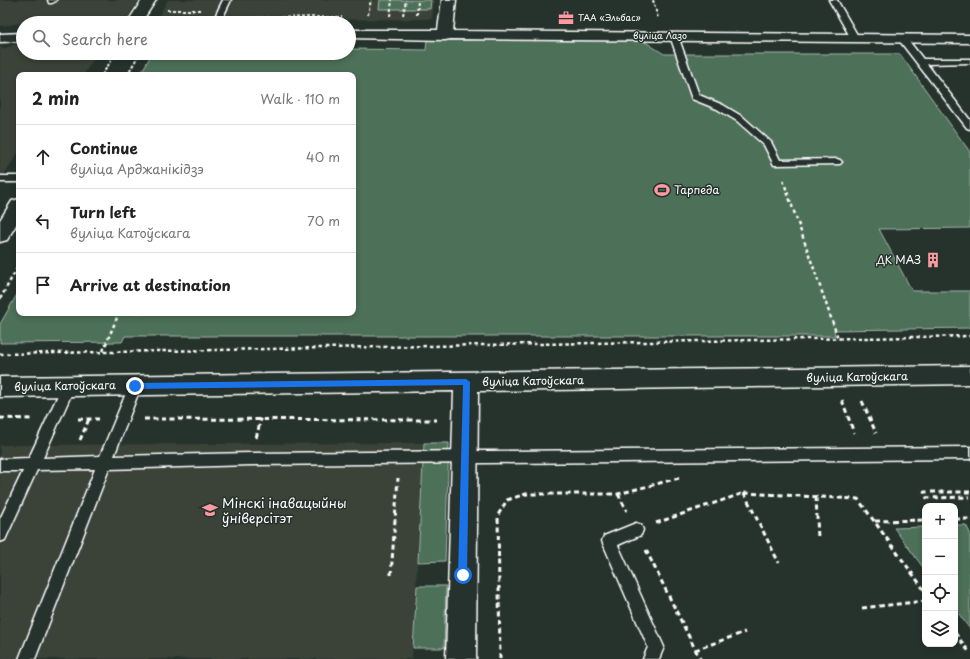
<!DOCTYPE html>
<html lang="en">
<head>
<meta charset="utf-8">
<style>
  body { margin:0; font-family:"Playpen Sans",sans-serif; background:#f2f2f2; color:#222 }
  .controls { position:absolute; right:12px; bottom:12px; display:grid; overflow:hidden; border-radius:8px; box-shadow:0 2px 6px #0003 }
  .controls button { width:36px; height:36px; display:grid; place-items:center; padding:0; border:0; border-bottom:1px solid #e0e0e0; background:#fff; color:#222; font:20px sans-serif }
  .stop { position:absolute; width:12px; height:12px; margin:-9px; border:3px solid #1a73e8; border-radius:50%; background:#fff }
  .stop.end { background:#1a73e8; border-color:#fff; box-shadow:0 1px 4px #0008 }
  .list { margin:0; padding:0; list-style:none }
  h2 { display:flex; justify-content:space-between; align-items:center; height:52px; margin:0; padding:0 16px; font-size:17px }
  h2 small { font-size:13px; font-weight:400; color:#767676 }
  .list li { display:grid; grid-template-columns:26px 1fr auto; gap:12px; align-items:center; box-sizing:border-box; height:64px; padding:0 16px; border-top:1px solid #e0e0e0 }
  .list b { display:block; font-size:15px; white-space:nowrap }
  .list p { margin:0; font-size:13px; white-space:nowrap; color:#767676 }
  .list em { font-size:13px; font-style:normal; color:#767676 }
  .icon { flex:none; width:22px; height:22px; fill:none; stroke:currentColor; stroke-width:2; stroke-linecap:round; stroke-linejoin:round }
  .map { position:relative; flex:none; width:970px; height:659px; overflow:hidden }
  .search { position:absolute; background:#fff; box-shadow:0 2px 6px #0003; left:16px; top:16px; width:340px; height:44px; display:flex; align-items:center; gap:10px; box-sizing:border-box; padding:0 14px; border-radius:22px; color:#767676; font-size:15px }
  .panel { position:absolute; background:#fff; box-shadow:0 2px 6px #0003; left:16px; top:72px; width:340px; height:244px; border-radius:8px }
  .map>svg:first-child { display:block }
  .built { fill:#3a4238 }
  .green { fill:#4e6f59; stroke:#a6b7ac }
  .lines { fill:none; stroke-linecap:round; stroke-linejoin:round }
  .service-casing { stroke:#fff; stroke-width:3 }
  .minor-casing { stroke:#fff; stroke-width:3 }
  .path-far2 { stroke:#fff; stroke-width:2; stroke-dasharray:3 2; stroke-linecap:butt }
  .path-far1 { stroke:#fff; stroke-width:2.5; stroke-dasharray:3.5 3; stroke-linecap:butt }
  .path { stroke:#fff; stroke-width:3; stroke-dasharray:5 3.5; stroke-linecap:butt }
  .service { fill:#26332d; fill-rule:evenodd }
  .minor { fill:#26332d; fill-rule:evenodd }
  .route { fill:#1a73e8 }
  .labels { text-anchor:middle; stroke-width:3; stroke-linejoin:round; paint-order:stroke }
  .far-poi-label { font-size:9px; fill:#fff; stroke:#26332d; text-anchor:start }
  .far-street-label { font-size:9px; fill:#fff; stroke:#26332d }
  .poi-label { font-size:11px; fill:#fff; stroke:#26332d; text-anchor:start }
  .street-label { font-size:11px; fill:#fff; stroke:#26332d }
  .near-poi-label { font-size:13px; fill:#fff; stroke:#26332d; text-anchor:start }
</style>
</head>
<body>
<div class="map">
<svg width="970" height="659" viewBox="0 0 970 659">
  <rect width="100%" height="100%" fill="#26332d"/>
  <filter id="ink" filterUnits="userSpaceOnUse"><feTurbulence type="fractalNoise" baseFrequency=".025" numOctaves="2"/><feDisplacementMap in="SourceGraphic" scale="8" xChannelSelector="R" yChannelSelector="G"/><feConvolveMatrix kernelMatrix="1 2 1 2 8 2 1 2 1" color-interpolation-filters="sRGB"/></filter>
  <g filter="url(#ink)">
    <!-- built -->
    <path class="built" d="M0,0h139l-15,23h-101l-23,3z
      M168,0h266l-2,19 -276,2z
      M23,41v12h75l-15,22h-64v76l-19,30v-135l3,3z
      M424,443l-12,216h-412v-214z"/>
    <!-- green -->
    <path class="green" d="M380,0h51l-1,9h-51z
      M427,39l215,1 22,14h236l70,98v76l-91,1 33,62h58v37l-136,2 1,6h-710l-3,6 -122,1v-19l19,-33v22h334v-238h-213l11,-20 3,-2h195v-4l77,1z
      M424,443h25l-4,118 -27,1z
      M955,525h11l4,8v96l-15,-20z
      M925,527v43l-31,-42z
      M417,586h29l-2,62h-31z"/>
    <g class="lines">
      <!-- service casing -->
      <g class="service-casing">
        <path id="service" d="M48,0h8v1l-4,2h-3z
          M223,0h8l-11,23h-8z
          M829,0h8l22,38 -1,2h-6z
          M671,34h6l1,2 21,59 24,10 20,12 28,25 9,18 57,-1 3,1 2,2 -2,2 -66,1 -10,-20 -27,-24 -20,-12 -25,-10 -22,-63z
          M899,36h6l18,23h47v4l-43,1 43,56v9l-3,-1 -68,-88z
          M0,176h19v6h-19z
          M69,381l5,1 1,4 -32,72 57,-2 29,-70 1,-4 5,-1 5,1 1,4 -27,70 137,-3 719,-6v12l-719,6 -142,4 -74,190h-16l76,-190 -58,1 -32,70 -5,2v-23l23,-48h-23v-12l29,-1 35,-76z
          M636,523l5,2 2,5 -2,5 -23,10 46,102 -5,12h-16l5,-12 -46,-106 2,-5z"/>
      </g>
      <!-- minor casing -->
      <g class="minor-casing">
        <path id="minor" d="M142,0h14l-15,23h-14z
          M442,0h14l-3,31 517,4v8l-520,-4 -5,1 -96,-2v-8h89z
          M23,33v8l-23,1v-8z
          M19,199v21l-12,20 -7,2v-22l12,-19z
          M970,366v18l-492,7 -2,268h-30l8,-268 -454,6v-20z"/>
      </g>
      <!-- path-far2 -->
      <path class="path-far2" d="M653,0l5,18
        M167,10h35
        M368,15l3,-15
        M403,15l3,-15
        M417,15l1,-15
        M390,16l2,-16
        M241,18l101,-1
        M301,23l2,-6
        M102,75l14,-22
        M127,75l13,-22"/>
      <!-- path-far1 -->
      <path class="path-far1" d="M783,180l55,158
        M0,299l19,-34
        M103,351l16,-38
        M0,354l970,-18"/>
      <!-- path -->
      <path class="path" d="M842,400l12,33
        M862,401l14,32
        M0,418l31,1
        M78,419h21
        M144,419l293,1
        M256,438l5,-19
        M80,440l9,-21
        M970,492h-46l3,6 43,-1
        M744,493l35,70
        M618,494l9,17
        M816,497l2,41
        M955,519h15
        M875,521l50,-1
        M656,523l88,-30 114,6 67,92
        M646,550l54,109
        M391,575l7,-97
        M862,608l63,-7
        M955,633l15,20
        M695,650l50,-18
        M500,659l-2,-144 9,-15 19,-6h92l61,-16"/>
      <!-- service -->
      <use href="#service" class="service"/>
      <!-- minor -->
      <use href="#minor" class="minor"/>
    </g>
  </g>
  <!-- route -->
  <path class="route" d="M466,379l4,3 -3,193 -1,3 -3,1 -3,-1 -2,-3 5,-190 -328,4 -4,-3 4,-3z"/>
  <!-- icons -->
  <defs>
    <g id="office-bare" transform="scale(1.2)"><path d="M-6-3h4V-5.5h4V-3h4V5H-6ZM-1-4.5V-3h2v-1.5ZM-6 0V1H6V0Z" fill="#ff9aa2" stroke="#26332d" stroke-width="2.5" paint-order="stroke"/></g>
    <g id="stadium-bare" transform="scale(1.2)"><path d="M0-5a6.5 5 0 1 0 0 10a6.5 5 0 1 0 0-10ZM-3.5-1.8h7v3.6h-7Z" fill="#ff9aa2" stroke="#26332d" stroke-width="2.5" paint-order="stroke"/></g>
    <g id="building-bare" transform="scale(1.2)"><path d="M-4-6H4V6H1V3H-1V6H-4ZM-2.5-4.3h1.7v1.8h-1.7ZM.8-4.3h1.7v1.8H.8ZM-2.5-1h1.7V.8h-1.7ZM.8-1h1.7V.8H.8Z" fill="#ff9aa2" stroke="#26332d" stroke-width="2.5" paint-order="stroke"/></g>
    <g id="university-bare" transform="scale(1.2)"><path d="M0-5L7-2L0 1L-7-2ZM-4 1L0 2.5L4 1V4Q0 6-4 4Z" fill="#ff9aa2" stroke="#26332d" stroke-width="2.5" paint-order="stroke"/></g>
  </defs>
  <g fill-rule="evenodd">
    <use href="#office-bare" x="566" y="18"/>
    <use href="#stadium-bare" x="662" y="190"/>
    <use href="#building-bare" x="933" y="260"/>
    <use href="#university-bare" x="210" y="510"/>
  </g>
  <g class="labels">
    <!-- far-poi labels -->
    <g class="far-poi-label">
      <text x="578" y="21">ТАА «Эльбас»</text>
    </g>
    <!-- far-street labels -->
    <g class="far-street-label">
      <text x="660" y="39">вуліца Лазо</text>
    </g>
    <!-- poi labels -->
    <g class="poi-label">
      <text x="674" y="194">Тарпеда</text>
      <text x="921" y="264" text-anchor="end">ДК МАЗ</text>
    </g>
    <!-- street labels -->
    <g class="street-label">
      <text transform="translate(857 377) rotate(-1)" y="4">вуліца Катоўскага</text>
      <text transform="translate(533 381) rotate(-1)" y="4">вуліца Катоўскага</text>
      <text transform="translate(65 386) rotate(-1)" y="4">вуліца Катоўскага</text>
    </g>
    <!-- near-poi labels -->
    <g class="near-poi-label">
      <text x="222" y="508">Мінскі інавацыйны<tspan x="222" dy="15">ўніверсітэт</tspan></text>
    </g>
  </g>
</svg>
<div class="controls">
<button>+</button>
<button>−</button>
<button><svg class="icon" aria-label="locate" viewBox="0 0 24 24"><circle cx="12" cy="12" r="6"/><path d="M12 2v4M12 18v4M2 12h4M18 12h4"/></svg></button>
<button><svg class="icon" aria-label="layers" viewBox="0 0 24 24"><path d="M12 4l9 5-9 5-9-5zM3 14l9 5 9-5"/></svg></button>
</div>
<div class="stop" style="left:463px;top:575px"></div>
<div class="stop end" style="left:135px;top:386px"></div>
<div class="search"><svg class="icon" aria-label="search" viewBox="0 0 24 24"><circle cx="10" cy="10" r="6"/><path d="M15 15l6 6"/></svg>Search here</div>
<section class="panel">
<h2>2 min<small>Walk · 110 m</small></h2>
<ul class="list">
<li><svg class="icon" aria-label="ahead" viewBox="0 0 24 24"><path d="M12 20V5M6 11l6-6 6 6"/></svg><div><b>Continue</b><p>вуліца Арджанікідзэ</p></div><em>40 m</em></li>
<li><svg class="icon" aria-label="left" viewBox="0 0 24 24"><path d="M17 20v-9H6M10 6l-5 5 5 5"/></svg><div><b>Turn left</b><p>вуліца Катоўскага</p></div><em>70 m</em></li>
<li><svg class="icon" aria-label="arrive" viewBox="0 0 24 24"><path d="M6 21V4h12l-3 4 3 4H6"/></svg><div><b>Arrive at destination</b></div></li>
</ul>
</section>
</div>
</body>
</html>
